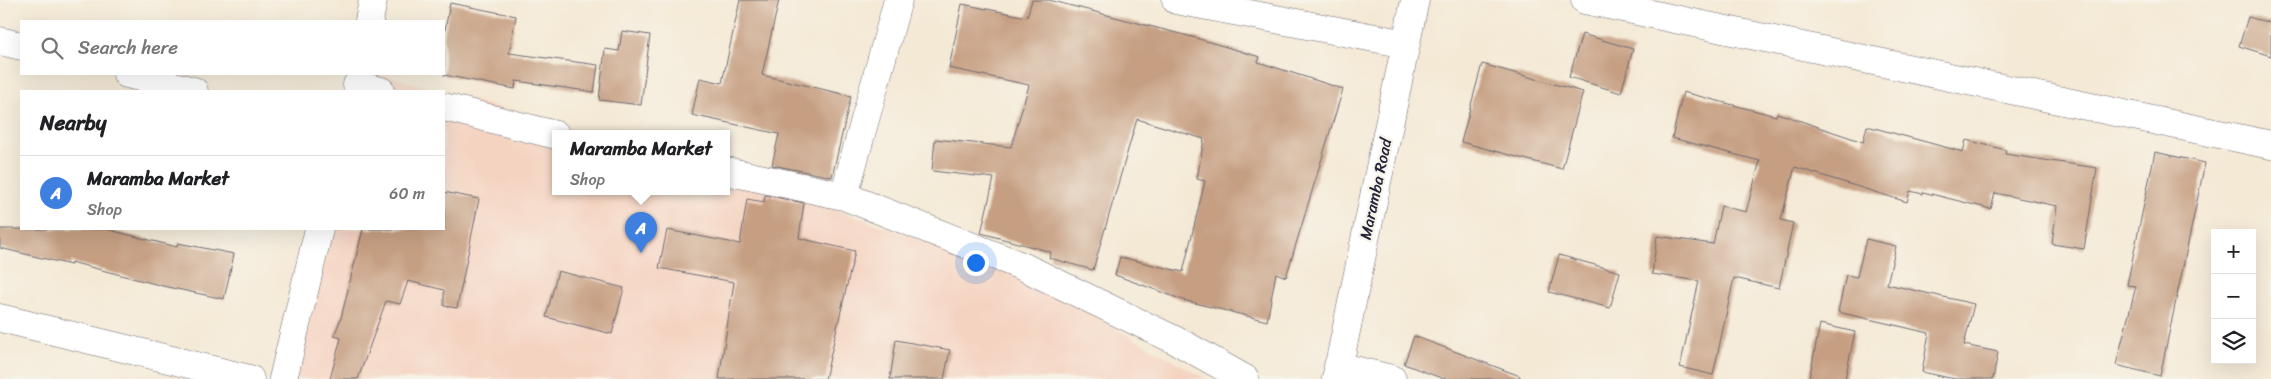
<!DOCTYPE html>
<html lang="en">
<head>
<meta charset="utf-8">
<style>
  body { margin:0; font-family:Sriracha,sans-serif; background:#f2f2f2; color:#202124 }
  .controls { position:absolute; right:15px; bottom:15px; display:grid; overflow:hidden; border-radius:0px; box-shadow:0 5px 20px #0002 }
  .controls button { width:45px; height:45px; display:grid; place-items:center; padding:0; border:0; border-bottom:1px solid #e0e0e0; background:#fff; color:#202124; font:25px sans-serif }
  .you { position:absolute; left:975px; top:262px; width:18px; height:18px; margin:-12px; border:4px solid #fff; border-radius:50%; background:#1a73e8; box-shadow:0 0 0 8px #1a73e833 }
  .badge { display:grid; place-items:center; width:32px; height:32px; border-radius:50%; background:#c8321e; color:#fff; font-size:16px; font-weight:700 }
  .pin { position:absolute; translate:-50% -41px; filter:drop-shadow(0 1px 2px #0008) }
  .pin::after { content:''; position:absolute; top:26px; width:18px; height:15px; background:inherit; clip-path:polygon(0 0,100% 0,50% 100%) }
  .popup { position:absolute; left:552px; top:130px; width:178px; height:65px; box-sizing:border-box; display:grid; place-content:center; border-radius:0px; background:#fff; filter:drop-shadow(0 1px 4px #0005); font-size:16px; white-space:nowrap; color:#757577 }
  .popup b { font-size:19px; color:#202124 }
  .popup::after { content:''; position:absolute; left:50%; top:100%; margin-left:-10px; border:10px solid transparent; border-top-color:#fff }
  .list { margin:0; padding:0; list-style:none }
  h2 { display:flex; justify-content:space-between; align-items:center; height:65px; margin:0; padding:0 20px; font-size:21px }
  h2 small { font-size:16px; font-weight:400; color:#757577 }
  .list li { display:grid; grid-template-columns:32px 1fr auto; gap:15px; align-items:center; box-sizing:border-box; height:75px; padding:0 20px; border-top:1px solid #e0e0e0 }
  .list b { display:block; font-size:19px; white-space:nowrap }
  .list p { margin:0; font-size:16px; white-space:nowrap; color:#757577 }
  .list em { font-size:16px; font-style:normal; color:#757577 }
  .icon { flex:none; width:28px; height:28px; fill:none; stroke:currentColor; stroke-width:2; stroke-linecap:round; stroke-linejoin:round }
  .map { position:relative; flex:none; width:2271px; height:379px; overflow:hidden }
  .search { position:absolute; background:#fff; box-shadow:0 5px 20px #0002; left:20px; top:20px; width:425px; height:55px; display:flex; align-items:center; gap:12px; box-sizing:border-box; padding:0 18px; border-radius:0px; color:#757577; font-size:19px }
  .panel { position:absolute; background:#fff; box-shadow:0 5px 20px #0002; left:20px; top:90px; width:425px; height:140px; border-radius:0px }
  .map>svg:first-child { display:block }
  .built { fill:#f5d3c1 }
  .building { fill:#c69f82 }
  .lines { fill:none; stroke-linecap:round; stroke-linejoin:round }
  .minor-casing { stroke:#6c6871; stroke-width:29 }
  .minor { stroke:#fff; stroke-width:28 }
  .labels { text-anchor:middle; stroke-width:4.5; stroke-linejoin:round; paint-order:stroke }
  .street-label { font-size:16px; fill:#22223b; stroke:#f7f3e8 }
</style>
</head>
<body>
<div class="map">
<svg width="2271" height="379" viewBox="0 0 2271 379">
  <rect width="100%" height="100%" fill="#f7f3e8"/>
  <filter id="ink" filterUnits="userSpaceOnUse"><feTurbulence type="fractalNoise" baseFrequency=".02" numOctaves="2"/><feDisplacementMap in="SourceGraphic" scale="10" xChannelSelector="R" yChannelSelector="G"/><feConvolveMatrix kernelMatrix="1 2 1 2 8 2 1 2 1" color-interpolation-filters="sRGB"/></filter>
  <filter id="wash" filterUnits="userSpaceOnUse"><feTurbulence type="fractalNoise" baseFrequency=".0096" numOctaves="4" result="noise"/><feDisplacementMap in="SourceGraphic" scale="20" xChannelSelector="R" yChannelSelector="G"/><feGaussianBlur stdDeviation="1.12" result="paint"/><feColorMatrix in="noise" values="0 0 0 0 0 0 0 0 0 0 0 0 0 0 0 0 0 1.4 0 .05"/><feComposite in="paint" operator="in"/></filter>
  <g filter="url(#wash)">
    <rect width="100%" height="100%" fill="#f4e9d5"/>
    <!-- built -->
    <path class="built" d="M370,74h12l59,17h-75z
      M444,92l143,42h-31v58h170v-17l75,22 220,79 185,103h-910l36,-150h112z"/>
    <g id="blocks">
      <!-- building -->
      <path class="building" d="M740,0h39l-17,75 89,21 -19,81 -60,-12 7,-31 -87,-19 8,-37 22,5z
        M1032,0h17l147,38 64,19 -2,5 85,27 -57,188 -10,-4 -9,48 -84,-21 -68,-25 5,-18 63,15 22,-91 -8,-2 7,-40 -67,-20 -44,151 -44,-12 2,-6 -70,-19 13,-55 -62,-7 3,-32 76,8 18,-62 -80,-17 13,-64 65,13z
        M450,3l66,13 -7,37 89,12 -4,27 -78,-11 -1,8 -71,-14v-39z
        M2248,17l23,6v33l-32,-10z
        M622,31l28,4 -9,70 -42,-5 6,-51 14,2z
        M1582,34l51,15 -12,44 -52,-16z
        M1482,64l101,28 -21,77 -101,-27z
        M1683,92l93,24 1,-3 86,29 4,-16 96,26 3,-12 40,10 -1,4 92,14 -13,81 -32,-5 5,-38 -62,-13 -4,16 -68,-17v2l-13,-3 -3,11 -112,-35 -14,53 12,3 -14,65 -45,-10 -21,97 -33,-8 19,-86 -47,-7 5,-38 56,8 8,-38 25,6 14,-51 -88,-23z
        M2155,152l50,11 -45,213 -44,-11 20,-79 -9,-1z
        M444,192l35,7 -22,109 -13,-2v-16l-36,-9 -8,23 -14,-3 -28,78h-28l11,-41 -7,-2 7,-18 22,-89h81z
        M765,195l39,8 -5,35 56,13 -30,128h-106l15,-97 -75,-14 8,-38 73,14 7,-45 17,3z
        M0,229h106l71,18 1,-4 56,11 -10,45 -61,-13 -92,-24v3l-71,-17z
        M1866,239l30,7 -9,38 87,20 -10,41 34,7 -5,27h-38l-33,-7 7,-39 -91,-21 8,-37 11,2z
        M1559,255l61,17 -10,36 -61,-16z
        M558,271l66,17 -12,46 -66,-17z
        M1820,324l35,8 -10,47h-36z
        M1414,336l106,40v3h-76l-40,-15z
        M896,340l54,10 -6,29h-54z"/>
    </g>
  </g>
  <g filter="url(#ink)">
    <use href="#blocks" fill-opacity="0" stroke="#6c6871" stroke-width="1"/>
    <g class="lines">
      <!-- minor casing -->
      <g class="minor-casing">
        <path id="minor" d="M1176,0l230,44
          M1585,0l686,145
          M369,21l4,-21
          M0,41l21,5
          M127,74l67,17
          M357,85l24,6
          M444,107l112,28
          M726,171l118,25 180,71 157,76 64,36
          M844,196l54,-196
          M0,318l250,61
          M1338,366l54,13
          M283,379l36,-150
          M1336,379l79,-379"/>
      </g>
      <!-- minor -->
      <use href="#minor" class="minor"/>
    </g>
  </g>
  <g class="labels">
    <!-- street labels -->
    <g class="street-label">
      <text transform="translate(1375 189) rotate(-78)" y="6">Maramba Road</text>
    </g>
  </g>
</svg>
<div class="controls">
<button>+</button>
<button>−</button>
<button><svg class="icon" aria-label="layers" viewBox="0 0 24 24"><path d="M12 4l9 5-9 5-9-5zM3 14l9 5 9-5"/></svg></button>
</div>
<div class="you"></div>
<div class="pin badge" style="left:641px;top:253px;background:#3f7fe0">A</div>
<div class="popup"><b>Maramba Market</b>Shop</div>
<div class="search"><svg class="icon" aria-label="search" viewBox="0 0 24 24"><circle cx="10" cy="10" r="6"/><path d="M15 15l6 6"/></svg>Search here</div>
<section class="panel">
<h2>Nearby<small></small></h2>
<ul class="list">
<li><span class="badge" style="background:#3f7fe0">A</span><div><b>Maramba Market</b><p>Shop</p></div><em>60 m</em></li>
</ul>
</section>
</div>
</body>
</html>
